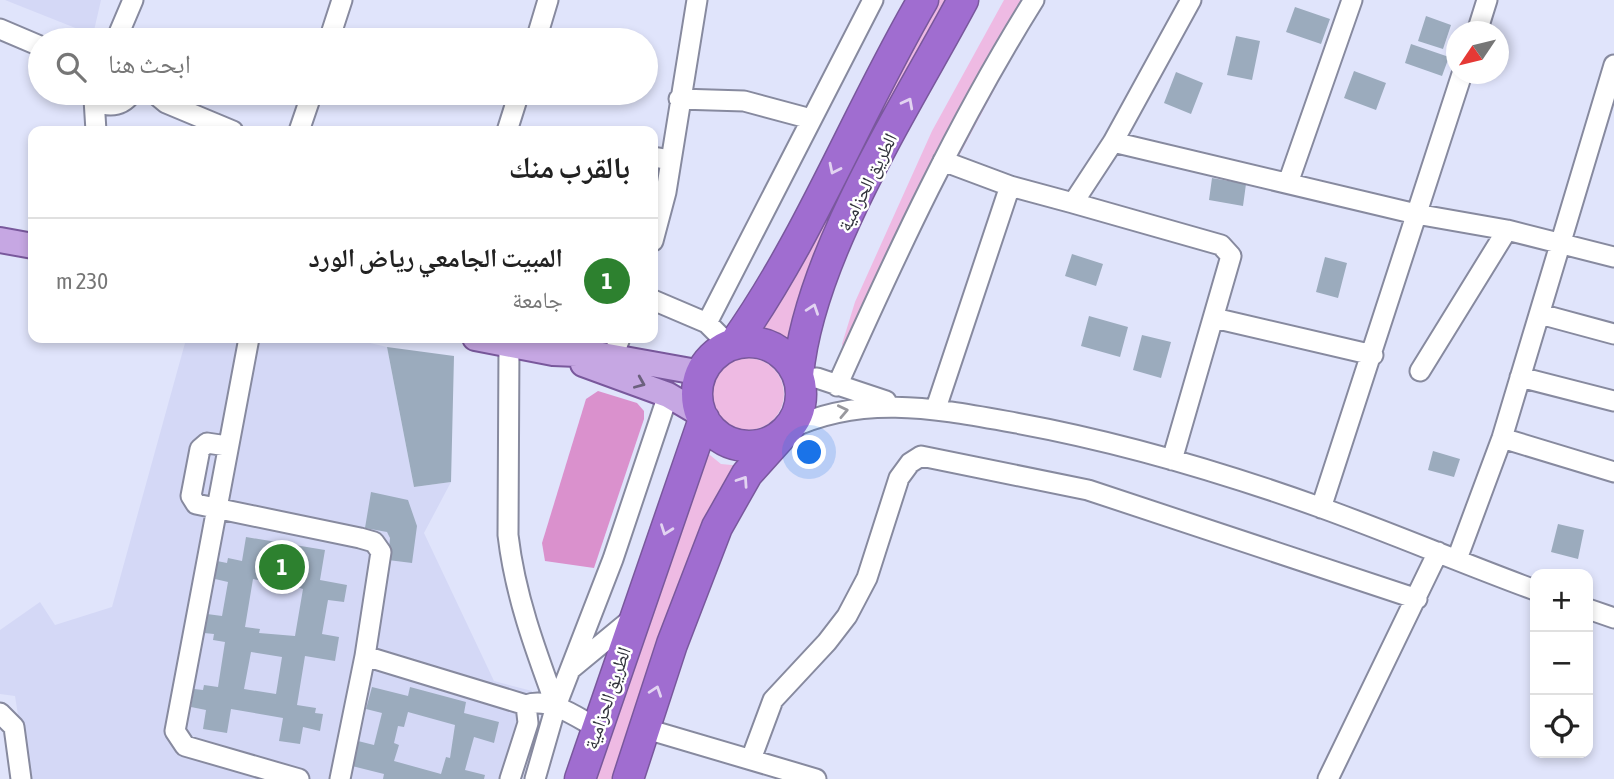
<!DOCTYPE html>
<html lang="ar">
<head>
<meta charset="utf-8">
<style>
  body { margin:0; font-family:"Asap Condensed","Noto Naskh Arabic",sans-serif; background:#f2f2f2; color:#222; direction:rtl }
  .controls { position:absolute; right:21px; bottom:21px; display:grid; overflow:hidden; border-radius:14px; box-shadow:0 4px 10px #0003 }
  .controls button { width:63px; height:63px; display:grid; place-items:center; padding:0; border:0; border-bottom:2px solid #e0e0e0; background:#fff; color:#222; font:35px sans-serif }
  .compass { position:absolute; left:1446px; top:21px; width:63px; height:63px; border-radius:50%; background:#fff; box-shadow:0 4px 10px #0003; rotate:235deg }
  .you { position:absolute; left:810px; top:453px; width:24px; height:24px; margin:-18px; border:5px solid #fff; border-radius:50%; background:#1a73e8; box-shadow:0 0 0 10px #1a73e833 }
  .badge { display:grid; place-items:center; width:46px; height:46px; border-radius:50%; background:#2d812f; color:#fff; font-size:23px; font-weight:700 }
  .pin { position:absolute; translate:-50% -50%; border:4px solid #fff; box-shadow:0 2px 7px #0006 }
  .list { margin:0; padding:0; list-style:none }
  h2 { display:flex; justify-content:space-between; align-items:center; height:91px; margin:0; padding:0 28px; font-size:30px }
  h2 small { font-size:23px; font-weight:400; color:#767676 }
  .list li { display:grid; grid-template-columns:46px 1fr auto; gap:21px; align-items:center; box-sizing:border-box; height:126px; padding:0 28px; border-top:2px solid #e0e0e0 }
  .list b { display:block; font-size:26px; white-space:nowrap }
  .list p { margin:0; font-size:23px; white-space:nowrap; color:#767676 }
  .list em { font-size:23px; font-style:normal; color:#767676 }
  .icon { flex:none; width:38px; height:38px; fill:none; stroke:currentColor; stroke-width:2; stroke-linecap:round; stroke-linejoin:round }
  .map { position:relative; flex:none; width:1614px; height:779px; overflow:hidden; direction:ltr }
  .search { position:absolute; background:#fff; box-shadow:0 4px 10px #0003; left:28px; top:28px; width:630px; height:77px; display:flex; align-items:center; gap:18px; box-sizing:border-box; padding:0 24px; border-radius:38px; color:#767676; font-size:26px }
  .panel { position:absolute; background:#fff; box-shadow:0 4px 10px #0003; left:28px; top:126px; width:630px; height:217px; border-radius:14px; direction:rtl }
  .map>svg:first-child { display:block }
  .built { fill:#d4d8f6 }
  .green { fill:#eebae3 }
  .forest { fill:#da91cd }
  .building { fill:#9babbd; fill-rule:evenodd }
  .lines { fill:none; stroke-linecap:round; stroke-linejoin:round }
  .minor-casing { stroke:#878a9f; stroke-width:23 }
  .major-casing { stroke:#79589c; stroke-width:28 }
  .highway-casing { stroke:#79589c; stroke-width:33 }
  .minor { stroke:#fff; stroke-width:19 }
  .major { stroke:#c6a7e3; stroke-width:24 }
  .highway { stroke:#a06dd0; stroke-width:30 }
  .oneway { stroke:#e2d3f1 }
  .oneway2 { stroke:#6c617e }
  .oneway3 { stroke:#98989d }
  .labels { text-anchor:middle; stroke-width:5; stroke-linejoin:round; paint-order:stroke }
  .street-label { font-size:19px; fill:#30323b; stroke:#fff }
</style>
</head>
<body>
<div class="map">
<svg width="1614" height="779" viewBox="0 0 1614 779">
  <rect width="100%" height="100%" fill="#e0e4fb"/>
  <!-- built -->
  <path class="built" d="M5,0h96l-8,35z
    M183,338h166l38,9 27,140 37,-5 -27,51 70,148 38,10 3,24 -18,64h-489l-13,-83 -15,-2v-64l40,-28 15,23 57,-18 73,-264z"/>
  <!-- green -->
  <path class="green" d="M938,0h15l-160,343 -37,-13z
    M1004,0h38l-112,210 -78,162 -10,-28 13,-42 77,-171z
    M712 394a36 36 0 1 1 72 0a36 36 0 1 1-72 0Z
    M700,447l21,17 21,2 -122,313h-28z"/>
  <!-- forest -->
  <path class="forest" d="M598,391l39,12 7,8v8l-50,149 -49,-7 -3,-18 44,-144z"/>
  <!-- building -->
  <path class="building" d="M1295,7l35,12 -9,25 -35,-12z
    M1426,16l25,9 -8,24 -25,-8z
    M1236,36l24,5 -8,39 -25,-5z
    M1411,44l38,13 -7,19 -37,-13z
    M1354,71l32,12 -10,27 -32,-12z
    M1176,72l27,11 -12,31 -27,-11z
    M1212,178l34,6 -3,22 -34,-6z
    M1072,254l31,10 -7,22 -31,-10z
    M1325,257l22,6 -9,35 -22,-6z
    M1089,316l39,11 -8,30 -39,-11z
    M1142,335l29,7 -10,36 -28,-8z
    M387,347l67,9 -3,126 -37,5z
    M1433,451l27,8 -6,18 -26,-7z
    M371,492l37,8 9,26 -5,37 -24,-3 2,-22 -3,-6 -22,-4z
    M1558,524l26,6 -6,29 -27,-7z
    M246,537l79,13 -5,30 27,5 -3,17 -16,-2 -6,34 17,3 -4,24 -30,-5 -8,49 19,3 -1,5 8,1 -3,17 -17,-4 -3,17 -21,-3 4,-23 -52,-9 -4,24 -24,-4 3,-19 -15,-3 3,-18 9,1 1,-5 14,2 7,-45 -12,-2 1,-6 -10,-1 3,-19 15,2 6,-34 -13,-3 2,-18 10,2 1,-5 14,3zM269,578l34,11 -8,47 -36,-3 1,-4 -15,-2 8,-48 16,3zM251,652l31,5 -6,37 -32,-5z
    M372,687l36,9 2,-9 56,15 -2,11 35,9 -5,21 -20,-6 -9,33 20,5 -1,4h-101l1,-5 -32,-8 6,-25 16,4 8,-32 -16,-4zM408,712l47,13 -5,33 -4,-1 -5,17 -47,-13 5,-16 -5,-2 4,-17 6,1z"/>
  <g class="lines">
    <!-- minor casing -->
    <g class="minor-casing">
      <path id="minor" d="M0,29l40,17
        M1477,32l10,-32
        M116,40l17,-40
        M329,40l13,-40
        M536,40l12,-40
        M90,93c11,16 30,16 42,0
        M154,93l12,10 67,28
        M94,99l2,32
        M679,99l65,2 67,18
        M299,131l13,-38
        M507,131l12,-38
        M1113,142l303,72 91,16 107,27
        M653,157l18,3
        M943,161l67,25 63,17 40,-61 78,-142
        M1288,183l64,-183
        M1073,203l148,42 10,11 -59,204
        M653,241l13,-49 31,-192
        M653,300l54,23 23,23
        M1540,314l74,20
        M1214,318l159,37
        M707,323l166,-323
        M249,338l-74,393 10,15 114,33
        M509,344l-1,191c7,60 27,114 48,171
        M613,356l7,-18
        M1420,371l87,-141
        M1520,377l94,24
        M799,379l18,-1 69,23
        M837,386c59,-132 120,-263 197,-386
        M936,408l74,-222
        M787,430c75,-37 151,-21 229,-7 104,19 206,49 306,85 72,26 142,56 213,82
        M1502,438l112,34
        M227,446l-20,-3 -7,6 -9,47 5,8 164,34 14,4 7,10 -16,104
        M1321,508l141,-434
        M1457,559l45,-121 112,-373
        M1588,609l26,9
        M571,669l63,-52
        M0,713l14,14 7,52
        M643,728l173,51
        M751,759l22,-59 54,-58 20,-26 20,-38 32,-100 11,-15 11,-7 167,34 329,109
        M340,779l25,-123 161,49c23,-8 49,11 69,22
        M510,779l18,-56 -2,-18
        M535,779l21,-73 57,-147 55,-164
        M1328,779l110,-227"/>
    </g>
    <!-- major casing -->
    <g class="major-casing">
      <path id="major" d="M0,240l33,6
        M475,338l78,15 49,2 100,18
        M583,364l85,31 34,20"/>
    </g>
    <!-- highway casing -->
    <g class="highway-casing">
      <path id="highway" d="M697 394a52 52 0 1 1 104 0a52 52 0 1 1-104 0Z
        M734,344c76,-107 123,-231 189,-344
        M798,375c11,-120 108,-268 165,-375
        M580,779l124,-360
        M628,779l44,-135 45,-117 30,-53 36,-40"/>
    </g>
    <!-- minor -->
    <use href="#minor" class="minor"/>
    <!-- major -->
    <use href="#major" class="major"/>
    <!-- highway -->
    <use href="#highway" class="highway"/>
  </g>
  <!-- one-way arrows -->
  <defs><path id="oneway-chevron" d="M-2-3.5L2.5 0L-2 3.5" fill="none" stroke-width="1.6" stroke-linecap="round" stroke-linejoin="round" transform="scale(1.75)"/></defs>
  <g class="oneway">
    <use href="#oneway-chevron" transform="translate(908 103) rotate(-62)"/>
    <use href="#oneway-chevron" transform="translate(834 169) rotate(116)"/>
    <use href="#oneway-chevron" transform="translate(813 309) rotate(-71)"/>
    <use href="#oneway-chevron" transform="translate(743 481) rotate(-56)"/>
    <use href="#oneway-chevron" transform="translate(666 530) rotate(110)"/>
    <use href="#oneway-chevron" transform="translate(656 691) rotate(-71)"/>
  </g>
  <use class="oneway2" href="#oneway-chevron" transform="translate(640 383) rotate(23)"/>
  <use class="oneway3" href="#oneway-chevron" transform="translate(843 411) rotate(-12)"/>
  <g class="labels">
    <!-- street labels -->
    <g class="street-label">
      <text transform="translate(867 182) rotate(-63)" y="7">الطريق الحزامية</text>
      <text transform="translate(607 698) rotate(-71)" y="7">الطريق الحزامية</text>
    </g>
  </g>
</svg>
<div class="controls">
<button>+</button>
<button>−</button>
<button><svg class="icon" aria-label="locate" viewBox="0 0 24 24"><circle cx="12" cy="12" r="6"/><path d="M12 2v4M12 18v4M2 12h4M18 12h4"/></svg></button>
</div>
<svg class="compass" viewBox="-18 -18 36 36"><path d="M0-13l5 13h-10z" fill="#e53935"/><path d="M0 13l5-13h-10z" fill="#767676"/></svg>
<div class="you"></div>
<div class="pin badge" style="left:282px;top:567px">1</div>
<div class="search"><svg class="icon" aria-label="search" viewBox="0 0 24 24"><circle cx="10" cy="10" r="6"/><path d="M15 15l6 6"/></svg>ابحث هنا</div>
<section class="panel">
<h2>بالقرب منك<small></small></h2>
<ul class="list">
<li><span class="badge">1</span><div><b>المبيت الجامعي رياض الورد</b><p>جامعة</p></div><em>230 m</em></li>
</ul>
</section>
</div>
</body>
</html>
